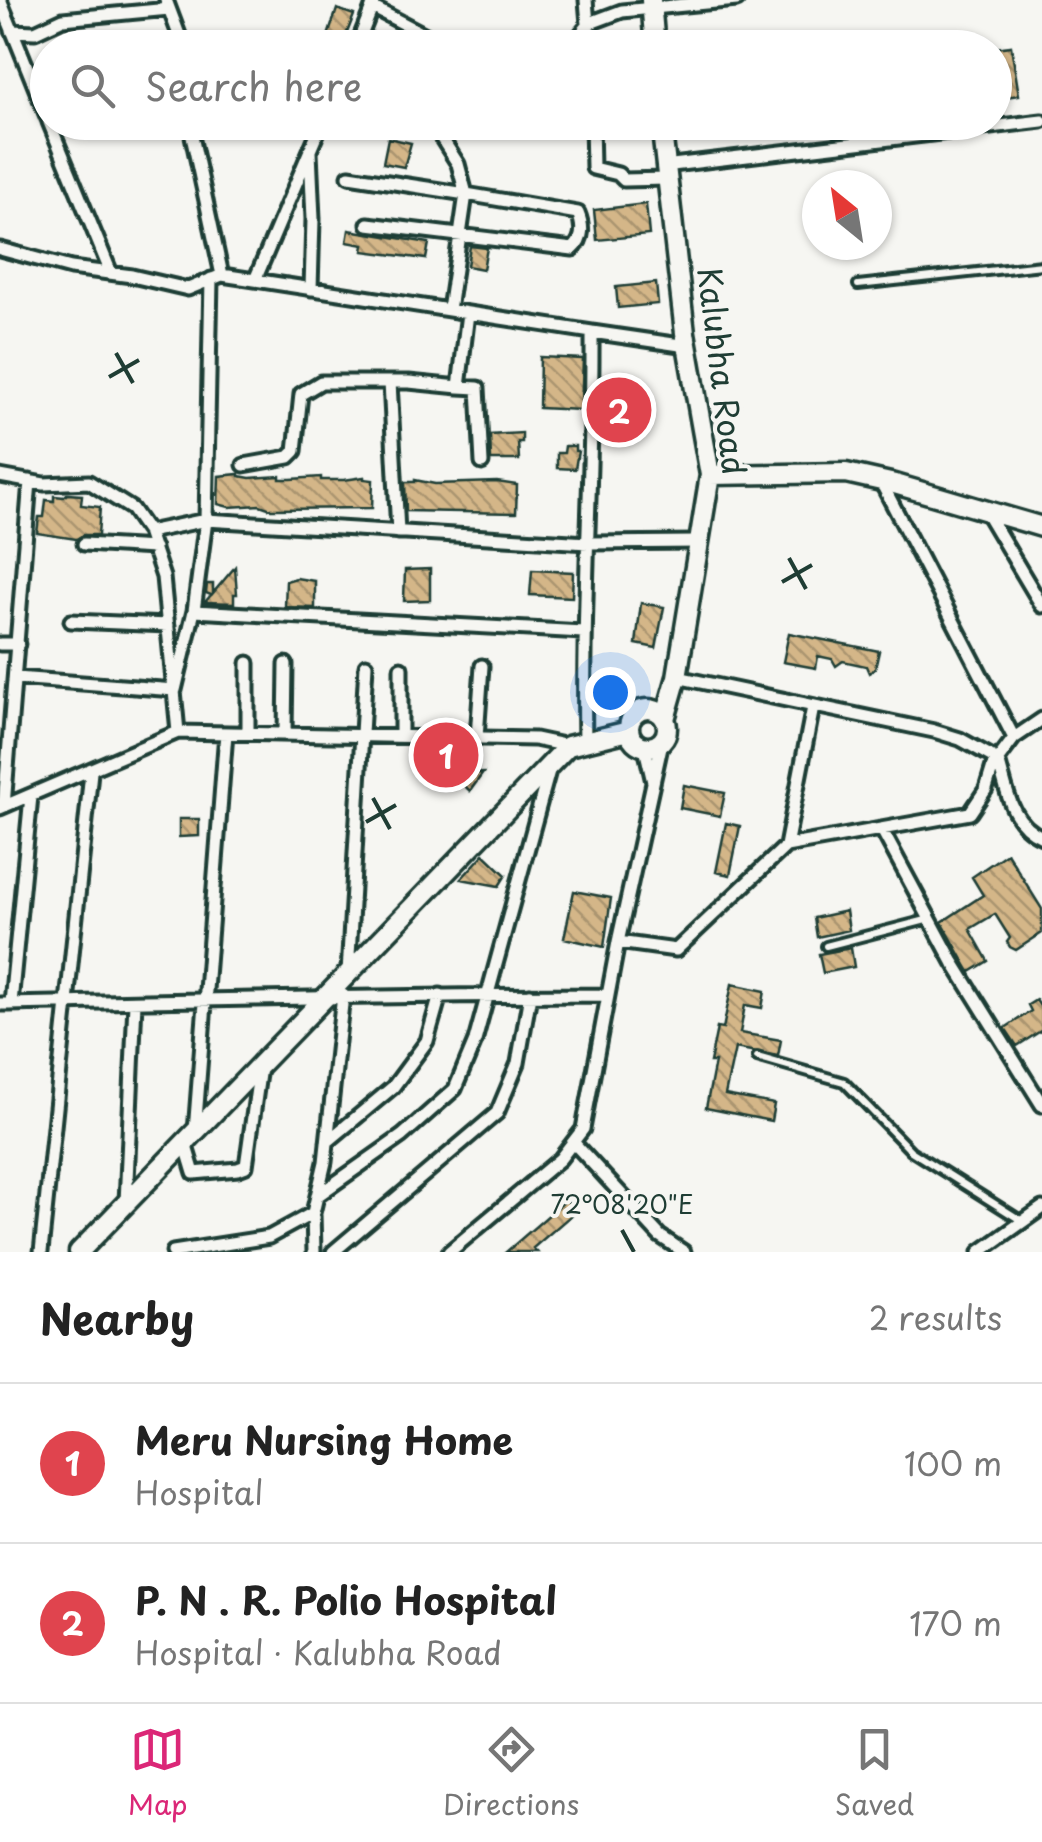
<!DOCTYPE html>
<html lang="en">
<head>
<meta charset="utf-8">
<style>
  body { margin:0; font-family:"Playpen Sans",sans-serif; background:#f2f2f2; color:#222 }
  .compass { position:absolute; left:802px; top:170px; width:90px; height:90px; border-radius:50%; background:#fff; box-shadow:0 2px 8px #0004; rotate:330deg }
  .you { position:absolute; left:610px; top:692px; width:35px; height:35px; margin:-25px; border:8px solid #fff; border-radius:50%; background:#1a73e8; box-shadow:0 0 0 15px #1a73e833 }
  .badge { display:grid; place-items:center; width:65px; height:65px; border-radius:50%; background:#db2777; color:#fff; font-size:32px; font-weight:700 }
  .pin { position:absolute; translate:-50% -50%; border:5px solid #fff; box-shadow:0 2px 10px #0006 }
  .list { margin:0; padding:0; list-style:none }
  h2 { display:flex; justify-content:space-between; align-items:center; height:130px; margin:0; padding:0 40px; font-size:42px }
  h2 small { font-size:32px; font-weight:400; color:#767676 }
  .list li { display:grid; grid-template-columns:65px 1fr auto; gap:30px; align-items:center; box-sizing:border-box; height:160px; padding:0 40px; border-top:2px solid #e0e0e0 }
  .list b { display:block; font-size:38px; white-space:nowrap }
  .list p { margin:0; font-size:32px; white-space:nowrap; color:#767676 }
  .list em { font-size:32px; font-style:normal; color:#767676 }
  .icon { flex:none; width:55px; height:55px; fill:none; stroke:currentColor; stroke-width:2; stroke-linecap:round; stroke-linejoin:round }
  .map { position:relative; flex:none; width:1042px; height:1252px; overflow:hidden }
  .search { position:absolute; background:#fff; box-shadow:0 2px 8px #0004; left:30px; right:30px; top:30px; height:110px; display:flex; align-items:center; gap:25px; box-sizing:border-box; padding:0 35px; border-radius:55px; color:#767676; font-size:38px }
  .sheet { height:450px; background:#fff }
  nav { display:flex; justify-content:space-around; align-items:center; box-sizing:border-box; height:140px; border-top:2px solid #e0e0e0; background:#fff; font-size:28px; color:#767676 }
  nav a { display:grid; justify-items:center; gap:5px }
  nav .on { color:#db2777 }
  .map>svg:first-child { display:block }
  .building { fill:url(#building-back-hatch); stroke:#1f3d34; stroke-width:2.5 }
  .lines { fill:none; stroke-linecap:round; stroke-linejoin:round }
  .lane-casing { stroke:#1f3d34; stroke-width:14 }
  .street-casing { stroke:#1f3d34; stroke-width:19 }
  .secondary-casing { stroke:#1f3d34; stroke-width:25 }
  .lane { stroke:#f6f6f2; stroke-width:6 }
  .street { stroke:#f6f6f2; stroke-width:11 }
  .secondary { stroke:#f6f6f2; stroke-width:18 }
  .ticks { fill:none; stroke:#1f3d34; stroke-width:4 }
  .labels { text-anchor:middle; stroke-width:8; stroke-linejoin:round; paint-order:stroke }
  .street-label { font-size:32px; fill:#1f3d34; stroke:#f6f6f2 }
  .ticks-label { font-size:25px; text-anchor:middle; fill:#1f3d34; stroke:#f6f6f2; stroke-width:8; stroke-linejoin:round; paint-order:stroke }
</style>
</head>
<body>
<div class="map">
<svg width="1042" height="1252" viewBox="0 0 1042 1252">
  <defs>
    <pattern id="building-back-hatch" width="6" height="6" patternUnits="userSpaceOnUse" patternTransform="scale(2.5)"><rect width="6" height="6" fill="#d4b688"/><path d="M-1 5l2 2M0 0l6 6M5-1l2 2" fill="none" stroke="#ab9570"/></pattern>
  </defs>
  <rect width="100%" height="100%" fill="#f6f6f2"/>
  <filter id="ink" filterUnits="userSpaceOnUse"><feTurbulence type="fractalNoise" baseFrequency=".01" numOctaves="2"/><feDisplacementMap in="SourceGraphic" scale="20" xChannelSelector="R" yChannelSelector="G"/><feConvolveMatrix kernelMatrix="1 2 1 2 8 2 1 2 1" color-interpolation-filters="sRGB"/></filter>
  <g filter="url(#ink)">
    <!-- building -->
    <path class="building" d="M337,9l17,6 -13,33h-17z
      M1011,46l8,49 -20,3 -5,-18v-32z
      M388,138l23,5 -7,24 -21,-4z
      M646,204l3,31 -52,5 -3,-30z
      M349,230l80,13 -3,16 -63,-8 1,-6 -17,-3z
      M470,246l17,2 -4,21 -16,-3z
      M656,283l2,21 -40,4 -2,-21z
      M540,357l43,2 -2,51 -42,-2z
      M608,396h21l1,25 -22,1z
      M522,433v9h-4l1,18h-28l-1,-25z
      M565,446h10v5h3l-3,18 -18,-1v-15h7z
      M239,474v2l11,2 30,-2v3h11l30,-2v3h23l20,-3v2l9,1 -1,28 -101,1 -11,-4 -31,2 -11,-3 1,-28z
      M415,480l20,4 62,-2 20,3 -1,28 -110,-2 -1,-29h10z
      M67,494l15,1 -1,10 19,2 -2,28h-14l-8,4 -39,-6 2,-16h5l2,-17 8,1v-5l10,1z
      M235,567l2,27h-3v9l-29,-1 6,-7 -5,-2 1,-9h6v9z
      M430,569v31l-26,1 1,-31z
      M532,570l41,2 -1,25 -42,-2z
      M296,578l19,3v27l-30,-1 1,-26z
      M641,603l23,4 -8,41 -20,-4z
      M789,633l90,18 -4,18 -6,4 -3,-7 -23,-5 -7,5 -4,-7 -14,-3 -2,12 -33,-6z
      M436,746l18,1v27l29,-1 -13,18 -23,-22h-11z
      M684,785l41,8 -5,23 -40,-8z
      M179,819h20v17l-20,1z
      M726,823l14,3 -10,49 -14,-3z
      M1007,853l35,56v24l-26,17 -6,-3 -3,-5 3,-4 -15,-24 -25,15 18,32 -18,11 -28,-50 41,-27 -11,-18z
      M484,854l22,21 -7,11 -38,-7z
      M574,891l37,7 -7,49 -40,-9z
      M846,911l3,19 -32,7 -3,-19z
      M851,948l3,19 -31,6 -4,-19z
      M732,984l33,7 -3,17 -17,-3 -5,28 41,7 -3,16 -43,-8 -10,47 49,9 -3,17 -65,-13 9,-46h-5l7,-34 6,1z
      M1036,1000l6,9v21l-25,16 -12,-18 26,-17 -3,-6z
      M566,1200l10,11 -43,37 4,4h-31z"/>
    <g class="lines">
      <!-- lane casing -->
      <g class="lane-casing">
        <path id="lane" d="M858,285l184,-20
          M826,946l104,-27
          M757,1057l87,25 67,69 111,70"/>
      </g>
      <!-- street casing -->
      <g class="street-casing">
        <path id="street" d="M0,0l48,119
          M166,0l18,48
          M586,0l4,48
          M372,7l78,41
          M12,31l23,1 28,-13 106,-10
          M356,48l19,-48
          M404,48l8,-20
          M569,48l21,-25 32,-12 115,-11
          M49,122l62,151
          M189,122l33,153
          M592,122l1,46 25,6 6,6 42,-1
          M429,123l41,-1
          M310,152l3,67 -2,70
          M664,166l378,-45
          M349,176l117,18 -17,116
          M368,224l205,25c11,-10 10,-24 5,-36l-112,-19 -8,-30 -26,-41
          M0,249l71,19 61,8 56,13 34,-14 370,57
          M255,280l67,-158
          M468,313l-9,74 19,1 4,75
          M390,382l8,150
          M244,465l45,-8 6,-6 6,-57 20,-12h88l50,5
          M0,476l44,8 45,-2 43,27 16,23 15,45 15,155
          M880,480l134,258
          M985,510l57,96
          M148,532l58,-12 382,23 111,-1
          M84,544l70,4
          M194,611l389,21
          M71,621l97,4
          M0,644h18
          M401,668v67
          M677,677l257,54 26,8 38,21c9,30 12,63 44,77
          M16,678l159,12 19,-79 12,-91 5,-241
          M248,733v-70
          M285,733l1,-69
          M477,737l5,-71
          M585,741c-3,-136 8,-272 7,-409l95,14
          M645,748l8,34
          M4,806l26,-325
          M0,808l178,-76 357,7 33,7
          M882,830l71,132 89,143
          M786,846l184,-33 16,-24 7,-23 21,-28 28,-19
          M618,942l58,8 110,-104 27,-139
          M348,973l18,-308
          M11,1003l20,-207
          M0,1004c203,-4 405,-9 608,-9
          M195,1132l31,-399
          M327,1142l66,-55 34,-46 13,-46
          M573,1142l87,94 24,16
          M185,1143l9,30 44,-4 8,-3 14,-99
          M317,1196l85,-60 53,-47 20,-48 75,-274
          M126,1203l9,-201
          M313,1213l1,39
          M41,1252l50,-480
          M173,1252l96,-15 44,-24 12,-51 18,-167
          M333,1252l164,-139 21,-50 12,-68
          M449,1252l111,-93 23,-30 35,-187 44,-200
          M980,1252l62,-44"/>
      </g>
      <!-- secondary casing -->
      <g class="secondary-casing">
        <path id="secondary" d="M651,0l4,48
          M661,122l24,211 25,142 -33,202 -12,42
          M710,475l136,-2 49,11 147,43
          M629 728a19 19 0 1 1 38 0a19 19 0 1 1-38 0Z
          M79,1252l489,-506 61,-15"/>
      </g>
      <!-- lane -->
      <use href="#lane" class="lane"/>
      <!-- street -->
      <use href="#street" class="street"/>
      <!-- secondary -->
      <use href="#secondary" class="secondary"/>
    </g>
  </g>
  <!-- ticks -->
  <path class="ticks" d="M116,353l17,30M109,377l30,-17M789,558l17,31M782,582l30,-17M373,798l17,31M366,822l30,-17M622,1230l12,22"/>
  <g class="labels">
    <!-- street labels -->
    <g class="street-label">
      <text transform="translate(721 371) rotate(83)" y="11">Kalubha Road</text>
    </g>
  </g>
  <g class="ticks-label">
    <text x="622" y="1214">72°08'20"E</text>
  </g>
</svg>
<svg class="compass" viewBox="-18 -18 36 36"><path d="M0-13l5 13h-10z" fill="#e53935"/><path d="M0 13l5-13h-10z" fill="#767676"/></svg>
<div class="you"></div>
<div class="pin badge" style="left:446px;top:755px;background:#e0444e">1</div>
<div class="pin badge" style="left:619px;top:410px;background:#e0444e">2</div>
<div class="search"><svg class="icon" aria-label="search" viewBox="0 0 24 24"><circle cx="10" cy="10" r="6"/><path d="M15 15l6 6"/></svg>Search here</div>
</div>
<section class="sheet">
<h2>Nearby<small>2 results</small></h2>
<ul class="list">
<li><span class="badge" style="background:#e0444e">1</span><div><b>Meru Nursing Home</b><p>Hospital</p></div><em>100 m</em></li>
<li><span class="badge" style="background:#e0444e">2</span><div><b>P. N . R. Polio Hospital</b><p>Hospital · Kalubha Road</p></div><em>170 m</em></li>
</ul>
</section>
<nav>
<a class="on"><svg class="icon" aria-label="map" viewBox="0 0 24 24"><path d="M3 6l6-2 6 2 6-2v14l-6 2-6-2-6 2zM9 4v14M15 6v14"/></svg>Map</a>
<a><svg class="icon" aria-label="directions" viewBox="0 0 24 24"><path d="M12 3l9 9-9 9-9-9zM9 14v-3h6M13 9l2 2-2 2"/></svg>Directions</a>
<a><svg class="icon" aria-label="saved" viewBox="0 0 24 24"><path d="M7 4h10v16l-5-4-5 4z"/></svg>Saved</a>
</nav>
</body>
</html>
